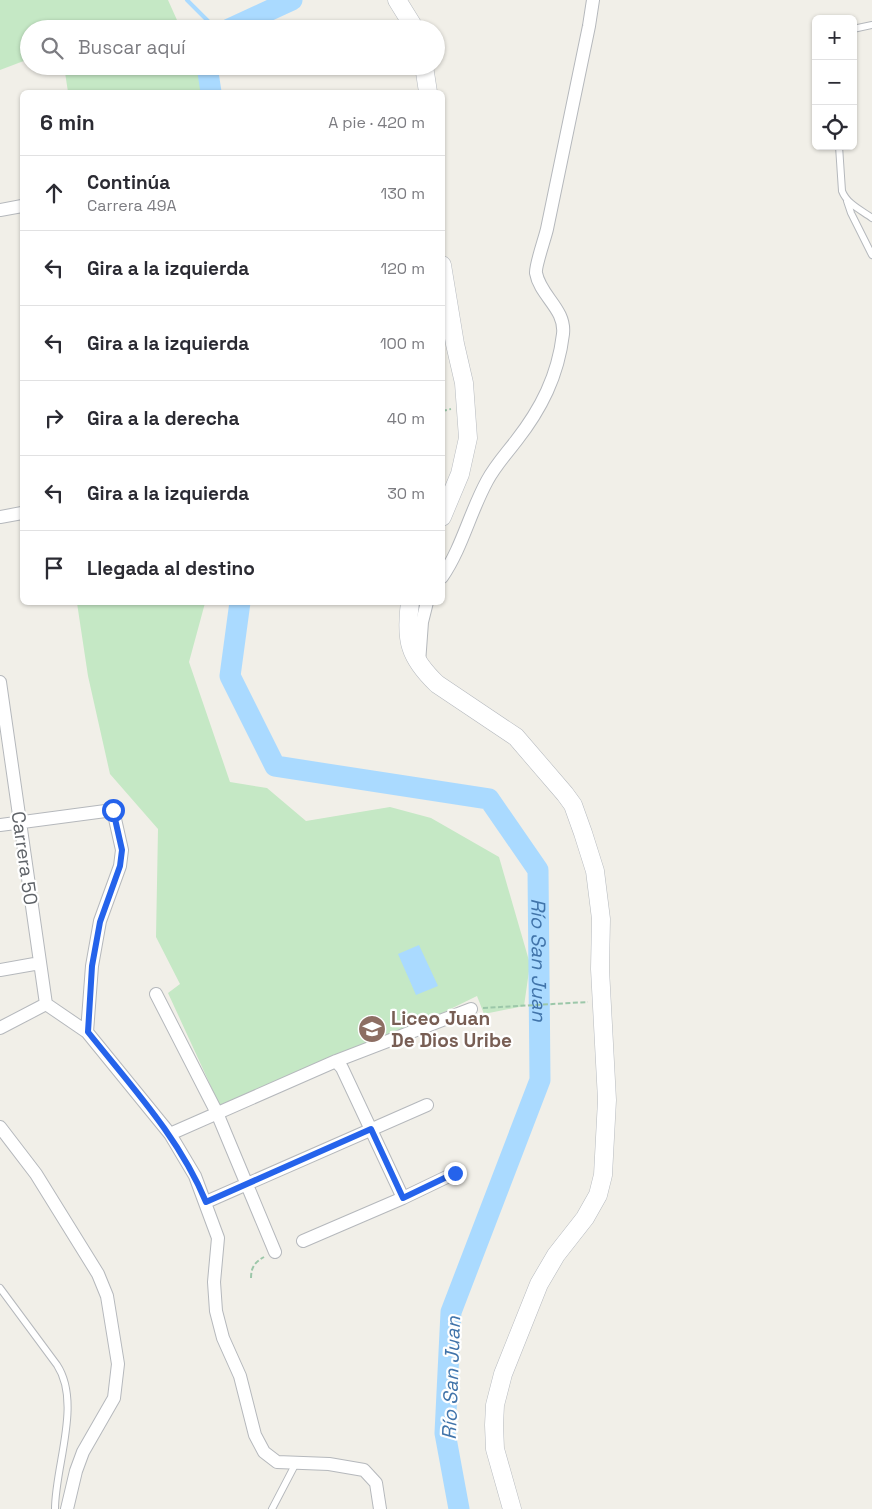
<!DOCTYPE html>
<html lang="es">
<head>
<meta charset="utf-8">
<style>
  body { margin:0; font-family:"Space Grotesk",sans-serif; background:#f7f7f7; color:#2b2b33 }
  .controls { position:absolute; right:15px; top:15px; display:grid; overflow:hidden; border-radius:8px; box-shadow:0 1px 4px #0004 }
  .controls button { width:45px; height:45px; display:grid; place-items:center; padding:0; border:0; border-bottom:1px solid #e1e1e2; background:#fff; color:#2b2b33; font:25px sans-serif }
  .stop { position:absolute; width:15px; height:15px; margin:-11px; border:4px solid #2563eb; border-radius:50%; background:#fff }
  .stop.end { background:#2563eb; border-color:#fff; box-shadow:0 1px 5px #0008 }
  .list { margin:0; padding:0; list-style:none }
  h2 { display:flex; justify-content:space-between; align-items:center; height:65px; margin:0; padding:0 20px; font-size:21px }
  h2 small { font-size:16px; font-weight:400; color:#7c7c81 }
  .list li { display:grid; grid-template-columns:32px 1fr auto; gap:15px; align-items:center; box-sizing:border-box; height:75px; padding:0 20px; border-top:1px solid #e1e1e2 }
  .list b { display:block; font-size:19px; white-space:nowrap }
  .list p { margin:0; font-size:16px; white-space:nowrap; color:#7c7c81 }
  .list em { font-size:16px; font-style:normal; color:#7c7c81 }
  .icon { flex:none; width:28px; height:28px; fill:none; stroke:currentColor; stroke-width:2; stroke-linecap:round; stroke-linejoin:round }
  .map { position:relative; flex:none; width:872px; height:1509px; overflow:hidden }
  .search { position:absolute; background:#fff; box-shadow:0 1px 4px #0004; left:20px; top:20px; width:425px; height:55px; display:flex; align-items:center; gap:12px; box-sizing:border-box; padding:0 18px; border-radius:28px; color:#7c7c81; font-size:19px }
  .panel { position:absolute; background:#fff; box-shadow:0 1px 4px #0004; left:20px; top:90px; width:425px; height:515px; border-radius:8px }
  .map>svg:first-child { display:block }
  .green { fill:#c5e8c5 }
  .water { fill:#aadaff }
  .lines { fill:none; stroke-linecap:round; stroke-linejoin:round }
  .stream { stroke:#aadaff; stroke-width:4 }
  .river { stroke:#aadaff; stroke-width:21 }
  .service-casing { stroke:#b5b8bc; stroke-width:8 }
  .minor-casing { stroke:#b5b8bc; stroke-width:14 }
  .secondary-casing { stroke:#b6babf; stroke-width:19 }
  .path { stroke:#9cc7a9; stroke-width:2; stroke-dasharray:5 2.5; stroke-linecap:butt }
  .service { stroke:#fff; stroke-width:6 }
  .minor { stroke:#fff; stroke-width:12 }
  .secondary { stroke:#fff; stroke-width:18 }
  .route { stroke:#2563eb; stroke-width:6 }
  .labels { text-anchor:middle; stroke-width:4.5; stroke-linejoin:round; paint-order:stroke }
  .street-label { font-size:19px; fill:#5f6368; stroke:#fff }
  .education-label { font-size:19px; font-weight:bold; fill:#785e54; stroke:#fff; text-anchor:start }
  .water-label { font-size:20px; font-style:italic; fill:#4174aa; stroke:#fff }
</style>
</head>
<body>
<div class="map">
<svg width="872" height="1509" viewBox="0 0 872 1509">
  <rect width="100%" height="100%" fill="#f1efe8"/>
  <!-- green -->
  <path class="green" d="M0,0h168l13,29h-152v30l-29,11z
    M64,66h131l9,26h-136z
    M77,603h128l-16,59 41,120 37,6 39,33 84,-14 41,11 68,39 31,107 -6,42 -40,8 -7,-18 -45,22 -212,88 -52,-113 12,-9 -24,-47 2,-108 -48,-55 -22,-98z"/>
  <!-- water -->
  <path class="water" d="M419,945l19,41 -22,9 -18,-41z"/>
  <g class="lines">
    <!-- stream -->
    <path class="stream" d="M187,0l29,29"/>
    <!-- river -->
    <g class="river">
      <path d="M229,29l63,-29"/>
      <path d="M207,66l4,26"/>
      <path id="s1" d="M240,602l-10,74 45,90 214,33 49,71 2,210 -89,232 -6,121 14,76"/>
    </g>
    <!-- service casing -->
    <g class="service-casing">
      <path id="service" d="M853,29l19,-4
        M839,146l3,45c5,13 19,19 30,27
        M847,201l4,12 21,42
        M0,1288l57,77c25,38 -2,101 -2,144
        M272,1509l24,-46"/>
    </g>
    <!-- minor casing -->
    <g class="minor-casing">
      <path id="minor" d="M0,210l22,-4
        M0,517l22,-4
        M442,577c20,-29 28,-65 45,-96 8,-15 19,-27 29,-40 25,-32 42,-65 47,-107 3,-25 -23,-38 -27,-61 -1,-7 9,-35 11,-44l42,-203 4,-26
        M419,663l3,-41 5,-20
        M0,682l46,322
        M0,825l113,-15 9,40 -2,16 -20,55 -8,45 -5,66
        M0,970l40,-7
        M156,994l61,119 58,139
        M46,1004l41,28 83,102 25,42 23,62 -4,44 2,29 7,27 17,38 15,59 9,17 13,10 52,2 35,6 12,13 4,26
        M0,1028l46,-24
        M336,1061l6,7 61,130
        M0,1127l36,47 62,100 9,22 11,68 -4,34 -31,54 -7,19 -9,38
        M170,1134l166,-73 135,-52
        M206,1202l221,-97
        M303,1241l100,-43 52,-25"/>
    </g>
    <!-- secondary casing -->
    <g class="secondary-casing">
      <path id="secondary" d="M397,0l18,29
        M424,66l4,26
        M442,265l13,79 9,39 4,55 -8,36 -18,43
        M410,602c-5,38 -1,55 27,82l79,53 49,57 8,11 10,28 12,38 6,48 -1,50 7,131 -4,75 -5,20 -13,23 -29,37 -17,29 -36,90 -8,31 -1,20 1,24 17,60"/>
    </g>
    <!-- path -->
    <path class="path" d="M442,411l9,-2
      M483,1008l105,-6
      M251,1278c0,-11 4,-16 13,-21"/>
    <!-- service -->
    <use href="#service" class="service"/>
    <!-- minor -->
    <use href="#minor" class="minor"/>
    <!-- secondary -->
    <use href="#secondary" class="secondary"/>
  </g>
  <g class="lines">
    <!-- route -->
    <path class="route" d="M113,810l9,40 -2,16 -20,56 -8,44 -4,66c43,54 91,105 118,170l165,-73 32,69 52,-25"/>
  </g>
  <!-- icons -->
  <defs>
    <g id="school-disc" transform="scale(1.4375)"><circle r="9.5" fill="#8d6e63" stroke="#fff"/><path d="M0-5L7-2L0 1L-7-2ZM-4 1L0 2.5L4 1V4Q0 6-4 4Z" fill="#fff"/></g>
  </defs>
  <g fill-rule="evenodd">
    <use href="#school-disc" x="372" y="1029"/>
  </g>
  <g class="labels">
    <!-- street labels -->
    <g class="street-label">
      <text transform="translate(25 858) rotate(82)" y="7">Carrera 50</text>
    </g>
    <!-- education labels -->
    <g class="education-label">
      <text x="391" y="1025">Liceo Juan<tspan x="391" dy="22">De Dios Uribe</tspan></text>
    </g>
    <!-- water labels -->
    <g class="water-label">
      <text dy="7" stroke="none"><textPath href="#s1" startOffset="568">Río San Juan</textPath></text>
      <text transform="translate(451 1378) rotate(-88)" y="7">Río San Juan</text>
    </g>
  </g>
</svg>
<div class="controls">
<button>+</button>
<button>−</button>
<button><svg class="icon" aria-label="locate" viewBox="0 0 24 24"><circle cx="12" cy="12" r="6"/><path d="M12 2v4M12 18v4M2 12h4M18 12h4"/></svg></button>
</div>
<div class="stop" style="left:113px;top:810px"></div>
<div class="stop end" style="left:455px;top:1173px"></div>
<div class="search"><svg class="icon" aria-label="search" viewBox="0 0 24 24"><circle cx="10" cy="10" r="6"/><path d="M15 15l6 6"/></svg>Buscar aquí</div>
<section class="panel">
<h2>6 min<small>A pie · 420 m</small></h2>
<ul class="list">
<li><svg class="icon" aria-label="ahead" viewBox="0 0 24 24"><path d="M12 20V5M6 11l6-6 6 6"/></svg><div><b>Continúa</b><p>Carrera 49A</p></div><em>130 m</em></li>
<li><svg class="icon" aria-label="left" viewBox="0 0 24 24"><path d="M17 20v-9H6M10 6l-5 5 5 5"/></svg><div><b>Gira a la izquierda</b></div><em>120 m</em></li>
<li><svg class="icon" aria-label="left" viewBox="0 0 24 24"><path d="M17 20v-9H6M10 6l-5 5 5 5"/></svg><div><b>Gira a la izquierda</b></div><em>100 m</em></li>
<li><svg class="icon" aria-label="right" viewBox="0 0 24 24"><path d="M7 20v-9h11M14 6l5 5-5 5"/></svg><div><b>Gira a la derecha</b></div><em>40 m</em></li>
<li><svg class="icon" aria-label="left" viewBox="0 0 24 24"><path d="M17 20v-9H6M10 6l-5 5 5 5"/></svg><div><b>Gira a la izquierda</b></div><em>30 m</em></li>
<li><svg class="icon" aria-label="arrive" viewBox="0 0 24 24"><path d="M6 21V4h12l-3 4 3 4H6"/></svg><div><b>Llegada al destino</b></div></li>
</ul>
</section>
</div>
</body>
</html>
